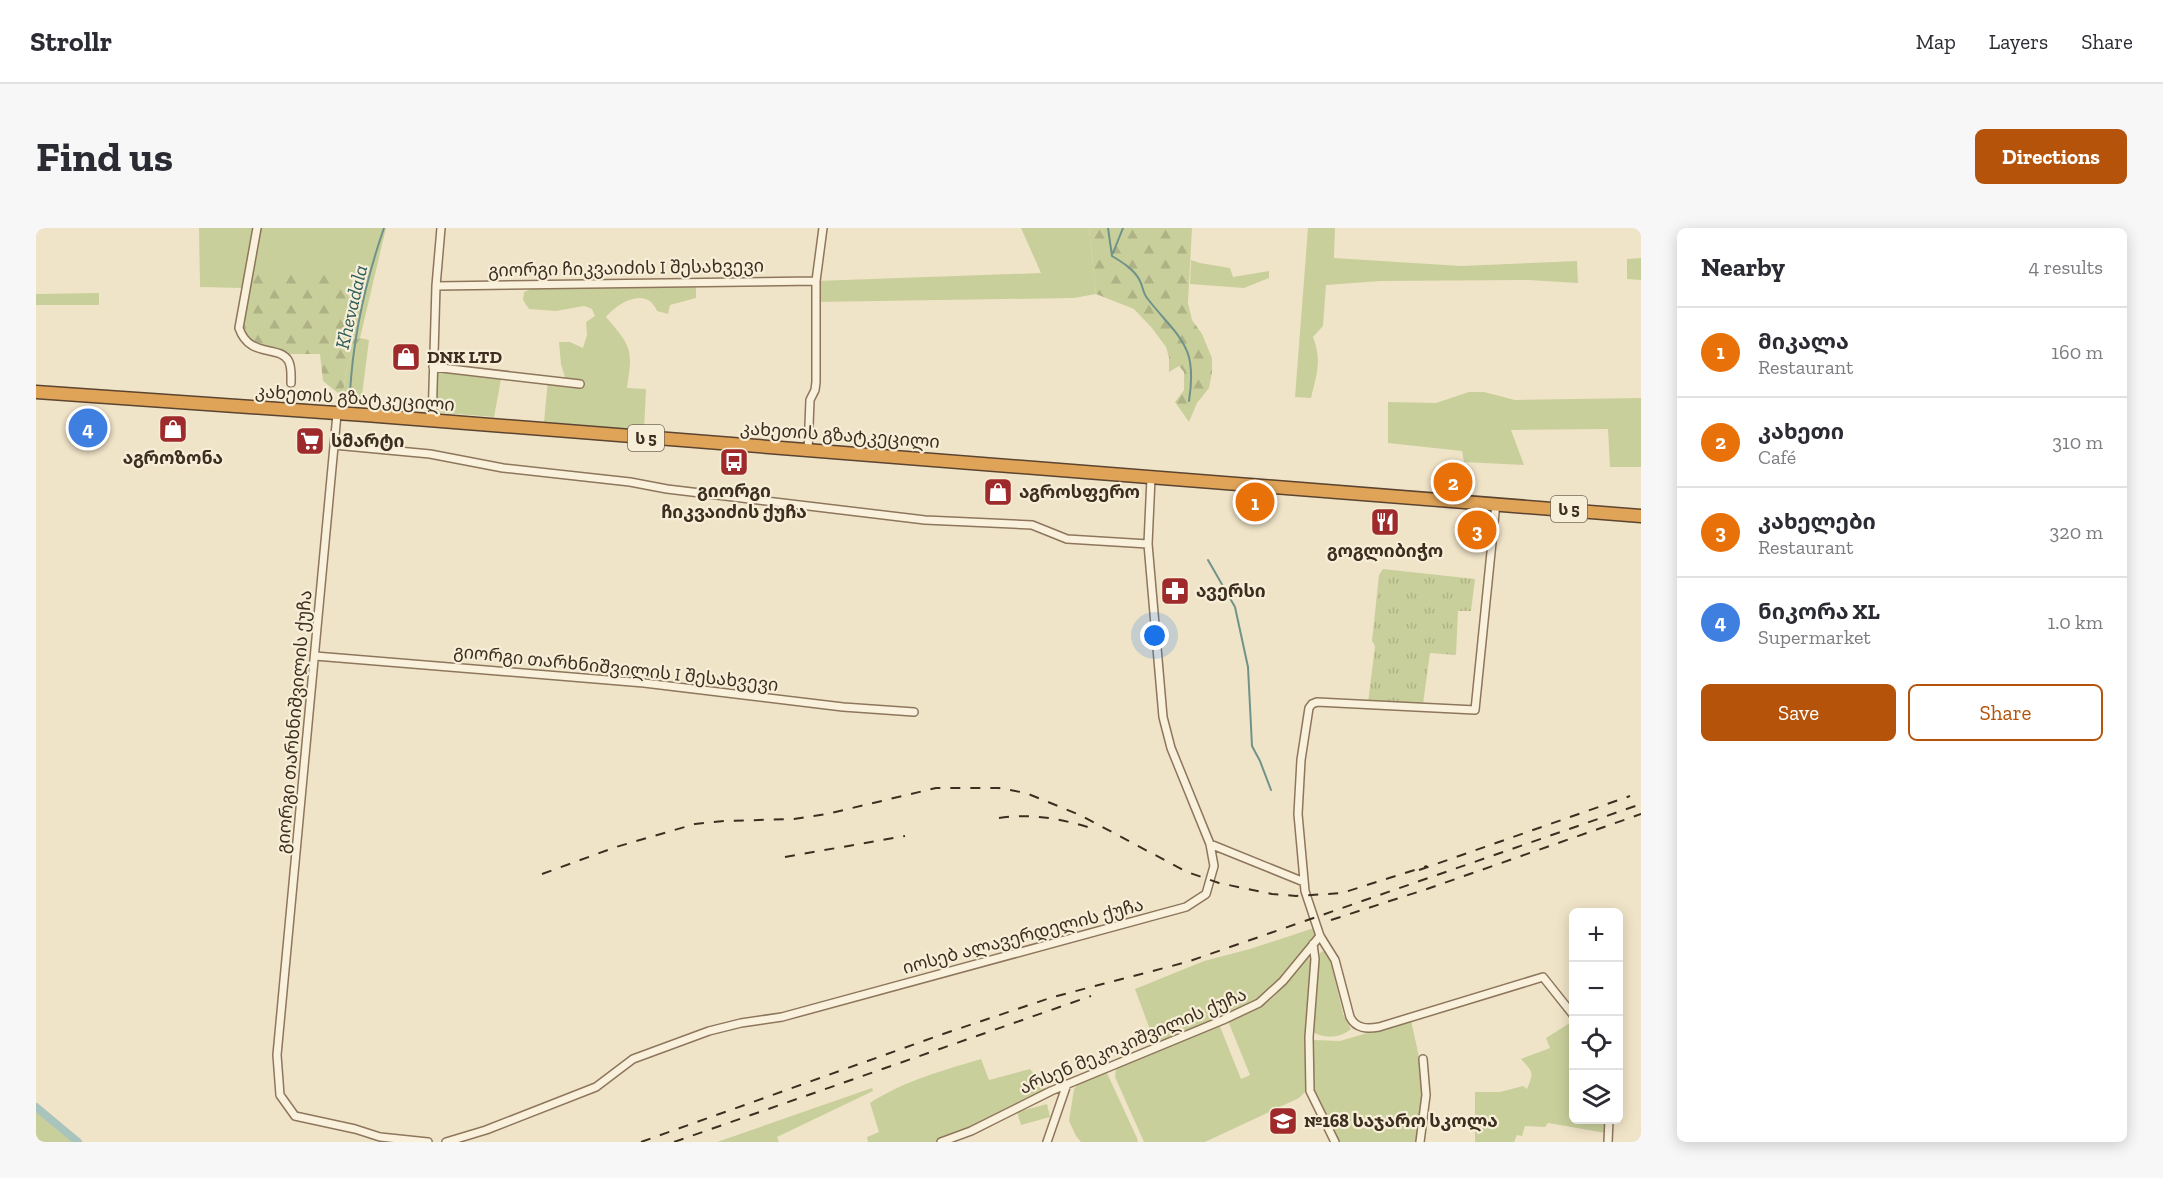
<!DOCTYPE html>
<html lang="en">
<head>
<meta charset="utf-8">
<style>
  body { margin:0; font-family:"Zilla Slab","Noto Sans Georgian",serif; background:#f7f7f7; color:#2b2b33 }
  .controls { position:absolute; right:18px; bottom:18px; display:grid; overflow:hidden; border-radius:9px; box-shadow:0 3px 15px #0003 }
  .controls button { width:54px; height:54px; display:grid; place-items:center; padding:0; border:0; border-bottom:2px solid #e1e1e2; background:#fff; color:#2b2b33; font:30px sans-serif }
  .you { position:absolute; left:1119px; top:408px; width:21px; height:21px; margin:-15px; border:4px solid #fff; border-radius:50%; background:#1a73e8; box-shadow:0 0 0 9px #1a73e833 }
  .badge { display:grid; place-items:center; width:39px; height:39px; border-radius:50%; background:#b45309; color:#fff; font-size:20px; font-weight:700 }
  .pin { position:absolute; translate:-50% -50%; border:3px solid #fff; box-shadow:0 2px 6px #0006 }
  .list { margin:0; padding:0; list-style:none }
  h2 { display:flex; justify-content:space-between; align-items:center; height:78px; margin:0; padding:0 24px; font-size:26px }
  h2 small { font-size:20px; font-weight:400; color:#7c7c81 }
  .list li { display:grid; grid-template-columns:39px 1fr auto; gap:18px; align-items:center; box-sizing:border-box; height:90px; padding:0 24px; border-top:2px solid #e1e1e2 }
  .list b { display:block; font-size:22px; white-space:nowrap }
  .list p { margin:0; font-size:20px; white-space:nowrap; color:#7c7c81 }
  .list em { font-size:20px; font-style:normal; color:#7c7c81 }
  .actions { display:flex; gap:12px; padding:18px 24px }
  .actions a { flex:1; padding:14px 0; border:2px solid #b45309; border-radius:9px; text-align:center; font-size:21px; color:#b45309 }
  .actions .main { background:#b45309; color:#fff }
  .icon { flex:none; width:33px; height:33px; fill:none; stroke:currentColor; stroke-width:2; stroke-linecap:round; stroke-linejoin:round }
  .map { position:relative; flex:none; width:1605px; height:914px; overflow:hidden; border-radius:9px }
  header { display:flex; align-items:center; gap:36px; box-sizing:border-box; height:84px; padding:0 30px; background:#fff; border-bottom:2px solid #e1e1e2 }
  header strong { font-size:28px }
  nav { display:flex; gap:33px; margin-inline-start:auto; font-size:21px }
  .intro { display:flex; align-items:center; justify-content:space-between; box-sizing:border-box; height:144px; padding:0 36px }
  h1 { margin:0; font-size:42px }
  .button { padding:15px 27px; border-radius:9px; background:#b45309; color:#fff; font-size:21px; font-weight:700 }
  main { display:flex; gap:36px; padding:0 36px }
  aside { flex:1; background:#fff; border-radius:9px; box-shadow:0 3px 15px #0003 }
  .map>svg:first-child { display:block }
  .green { fill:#c9cf9b }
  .forest { fill:url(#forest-firs) }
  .park { fill:url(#park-tufts) }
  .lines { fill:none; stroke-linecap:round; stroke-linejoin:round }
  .stream { stroke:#6f938a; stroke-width:2 }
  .canal { stroke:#a9c4bc; stroke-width:8 }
  .street-casing { stroke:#8d765c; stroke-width:10 }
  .highway-casing { stroke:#5b4430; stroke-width:15 }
  .street { stroke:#faf1dc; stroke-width:7 }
  .highway { stroke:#e0a458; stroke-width:12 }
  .rail { stroke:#3d2e20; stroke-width:2; stroke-dasharray:10 10; stroke-linecap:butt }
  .labels { text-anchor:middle; stroke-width:4.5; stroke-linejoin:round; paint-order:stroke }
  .shield { fill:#f7eed8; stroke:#756857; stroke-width:1.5 }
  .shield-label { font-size:16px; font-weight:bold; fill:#3d2e20 }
  .street-label { font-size:18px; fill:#3d2e20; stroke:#f7eed8 }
  .poi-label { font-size:18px; font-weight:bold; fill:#3d2e20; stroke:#f7eed8; text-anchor:start }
  .water-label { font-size:20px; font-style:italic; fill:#2f5d5a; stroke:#f7eed8 }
</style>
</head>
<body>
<header>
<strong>Strollr</strong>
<nav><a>Map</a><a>Layers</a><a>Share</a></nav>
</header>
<div class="intro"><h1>Find us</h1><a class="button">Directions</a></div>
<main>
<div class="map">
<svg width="1605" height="914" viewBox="0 0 1605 914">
  <defs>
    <pattern id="forest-firs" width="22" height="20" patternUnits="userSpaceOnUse" patternTransform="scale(1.5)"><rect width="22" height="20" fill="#c9cf9b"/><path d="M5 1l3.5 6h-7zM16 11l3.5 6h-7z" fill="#aeb285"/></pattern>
    <pattern id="park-tufts" width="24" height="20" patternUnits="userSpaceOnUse" patternTransform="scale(1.5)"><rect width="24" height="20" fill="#c9cf9b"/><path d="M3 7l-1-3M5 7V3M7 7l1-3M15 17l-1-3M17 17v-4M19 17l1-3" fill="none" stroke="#aeb285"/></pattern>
  </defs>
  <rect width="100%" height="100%" fill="#f0e4c8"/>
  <!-- green -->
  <path class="green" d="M163,0h55l-12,60 -42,-1z
    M225,0h125l-26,110 9,2 -8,63 -12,-1 -6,-5c2,-22 4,-39 16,-58l-8,-1 6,-31 -16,-21 -90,-17z
    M985,0h68l7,66 -22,4 -258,4v-21l225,-8z
    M1272,0h27l-1,30 127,8 116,-5 1,22 -50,-3 -147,1 -55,4 -3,41 -10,11c9,24 4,36 -2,61l-16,-1z
    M1605,30v22l-14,-1v-20z
    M1155,32l9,3 30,5 3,9 36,-6v7l-25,10 -54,-4z
    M660,54v16l-26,7 -2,9 -11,-3c-10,-25 -39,-9 -51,6 26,30 27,33 21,71l19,1 -2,42 -100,-9 4,-42 18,1 -5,-17 -2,-22h11l13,6 4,-13 -1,-13 9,-6 -3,-7 -8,-3 -28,5 -27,-2 -6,-9 1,-8 19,-8z
    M63,65v12h-63v-11z
    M397,139l69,7 -8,43 -62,-5z
    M1433,164h15l31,8 126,-2v69h-31l-2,-38 -97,1 13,35 -60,-3 -2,-11 -74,-8v-41l48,1z
    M1278,700l1,6 -5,10 -43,49 -9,7 -102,46 -21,-57 69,-28 46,-12z
    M1287,723l7,5 13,58 8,15c-10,9 -29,11 -40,1l9,-77z
    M1270,730h5l-6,71v63l-6,6 -94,44h-61l-29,-65 1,-9 103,-44 22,55 9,-4 -22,-54 35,-16 11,-8z
    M1375,792l8,37 3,47 -5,38h-79l-27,-52v-47l3,-3 26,1z
    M1537,793l1,99h32v13l-58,-10 -3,4 -20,-1 -3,10 -5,-1 -3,7h-39v-50h25l23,-6 4,3c7,-17 6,-17 -6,-30l29,-11 -4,-10z
    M945,831l8,21 41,-11 17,22 -77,38 -35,13h-67l-1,-5 12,-5 -9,-29c36,-23 71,-32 111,-44z
    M1071,845l30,65 1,4h-57l-5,-6 -7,-15 5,-32 4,-5z
    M836,860l1,3 -96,46 2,5h-62z
    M1011,876l3,13 -29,8 -4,-13z
    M0,883l37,31h-37z"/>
  <!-- forest -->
  <path class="forest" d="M1053,0h103l-4,75 4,17 10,14 10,24v15l-3,15 -12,15 -8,19 -14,-20 9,-12v-18l-5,-6 -10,6v-15l-3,-10 -14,-19 -18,-19 -38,-15z
    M215,41l79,7 11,10 16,21 -6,31 9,1c-13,19 -15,35 -17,58l-20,-16 -3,-27h-31l-38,-13 -8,-14 -1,-6z"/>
  <!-- park -->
  <path class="park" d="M1347,341l92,10 -4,32h-13l-2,44 -26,-2 -7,51 -55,-1 7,-57 -3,-5 7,-66z"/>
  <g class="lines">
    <!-- stream -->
    <path class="stream" d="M1072,0l4,28c10,6 23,14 28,25 3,6 3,12 7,17 32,41 51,46 42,103
      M1077,25l10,-25
      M314,165c3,-55 16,-113 34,-165
      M1172,332l27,47 13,60 4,79 8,15 11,29"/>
    <!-- canal -->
    <path class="canal" d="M0,879l42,35"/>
    <!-- street casing -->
    <g class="street-casing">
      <path id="street" d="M221,0l-18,100c10,30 39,17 49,32 4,6 3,16 3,23
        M400,58l380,-5
        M397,139l147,17
        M301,186l-60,641 3,40 15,21 60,13 25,8 48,5
        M396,194l4,-136 5,-58
        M298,217l96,9 73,14 127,14 37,7 258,31 107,5 35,14 81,5
        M772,223l2,-51 5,-10 1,-8v-101l7,-53
        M1460,275l-21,207 -158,-8 -5,2 -3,4 -8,52 -3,54 7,77 15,45 15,24 15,57c6,12 17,12 29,10l164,-50 31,39
        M279,428l329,27 199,24 71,5
        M1174,616l94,38
        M1277,716l2,15 -6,78 1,54 25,51
        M410,914l40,-12 110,-43 37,-28 76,-28 32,-8 41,-6 404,-110 20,-13 8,-28 -4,-22 -39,-96 -8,-31 -15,-173 3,-66
        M905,914l30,-11 80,-40 172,-71 36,-17 24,-22 37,-45
        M1011,914l20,-58
        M1384,914l6,-47 -3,-36
        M1572,914l1,-22"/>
    </g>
    <!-- highway casing -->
    <g class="highway-casing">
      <path id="highway" d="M0,164l329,23 1276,101"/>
    </g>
    <!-- street -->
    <use href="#street" class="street"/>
    <!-- highway -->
    <use href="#highway" class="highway"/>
    <!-- rail -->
    <path class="rail" d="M963,590c34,-5 63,1 95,11
      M749,629l120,-21
      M1383,642l211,-74
      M506,646l74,-27 79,-23 29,-3 70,-2 33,-5 109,-26h63l27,5 54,22 107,57 32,11 53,11 24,2 46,-3 85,-27
      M1295,692l96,-31 214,-75
      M605,914l302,-108 110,-37 134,-35 454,-158
      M638,914l417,-146"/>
  </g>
  <!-- icons -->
  <defs>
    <g id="shop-square" transform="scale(1.5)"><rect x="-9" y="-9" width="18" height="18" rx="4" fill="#9e2a2b" stroke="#f7eed8"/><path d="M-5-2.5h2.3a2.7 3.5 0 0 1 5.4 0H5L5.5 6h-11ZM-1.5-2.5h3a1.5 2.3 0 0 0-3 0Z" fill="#fff"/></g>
    <g id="supermarket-square" transform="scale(1.5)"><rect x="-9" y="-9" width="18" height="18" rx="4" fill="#9e2a2b" stroke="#f7eed8"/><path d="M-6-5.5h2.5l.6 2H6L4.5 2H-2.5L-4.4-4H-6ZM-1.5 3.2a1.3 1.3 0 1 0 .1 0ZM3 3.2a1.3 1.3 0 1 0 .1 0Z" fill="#fff"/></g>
    <g id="bus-square" transform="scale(1.5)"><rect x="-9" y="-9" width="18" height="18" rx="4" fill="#9e2a2b" stroke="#f7eed8"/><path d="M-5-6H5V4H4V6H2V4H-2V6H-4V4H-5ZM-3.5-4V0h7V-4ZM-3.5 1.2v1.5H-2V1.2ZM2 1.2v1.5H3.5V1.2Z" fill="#fff"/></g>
    <g id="restaurant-square" transform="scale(1.5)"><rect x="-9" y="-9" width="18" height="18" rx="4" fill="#9e2a2b" stroke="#f7eed8"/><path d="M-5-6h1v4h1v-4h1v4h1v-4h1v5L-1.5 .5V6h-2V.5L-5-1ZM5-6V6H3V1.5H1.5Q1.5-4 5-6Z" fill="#fff"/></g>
    <g id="pharmacy-square" transform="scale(1.5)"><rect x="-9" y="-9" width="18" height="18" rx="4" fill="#9e2a2b" stroke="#f7eed8"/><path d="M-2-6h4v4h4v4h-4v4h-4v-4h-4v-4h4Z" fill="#fff"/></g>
    <g id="school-square" transform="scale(1.5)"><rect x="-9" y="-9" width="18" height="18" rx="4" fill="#9e2a2b" stroke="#f7eed8"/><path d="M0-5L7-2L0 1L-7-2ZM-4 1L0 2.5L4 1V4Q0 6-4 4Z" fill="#fff"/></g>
  </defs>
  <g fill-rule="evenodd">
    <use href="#shop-square" x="370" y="129"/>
    <use href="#shop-square" x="137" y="201"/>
    <use href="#supermarket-square" x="274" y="213"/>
    <use href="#bus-square" x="698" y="234"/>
    <use href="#shop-square" x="962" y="264"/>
    <use href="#restaurant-square" x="1349" y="294"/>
    <use href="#pharmacy-square" x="1139" y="363"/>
    <use href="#school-square" x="1247" y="893"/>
  </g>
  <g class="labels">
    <!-- shield labels -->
    <g class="shield">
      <rect x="592" y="197" width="36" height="26" rx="4.5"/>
      <rect x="1515" y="268" width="36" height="26" rx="4.5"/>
    </g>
    <g class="shield-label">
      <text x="610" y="216">ს 5</text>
      <text x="1533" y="287">ს 5</text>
    </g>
    <!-- street labels -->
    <g class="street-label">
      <text transform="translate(590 40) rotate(-1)" y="6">გიორგი ჩიკვაიძის I შესახვევი</text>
      <text transform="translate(319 170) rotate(4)" y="6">კახეთის გზატკეცილი</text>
      <text transform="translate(804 207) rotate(4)" y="6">კახეთის გზატკეცილი</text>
      <text transform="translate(580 440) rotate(6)" y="6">გიორგი თარხნიშვილის I შესახვევი</text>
      <text transform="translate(258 494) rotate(-85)" y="6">გიორგი თარხნიშვილის ქუჩა</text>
      <text transform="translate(987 708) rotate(-15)" y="6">იოსებ ალავერდელის ქუჩა</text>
      <text transform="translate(1097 813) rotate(-23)" y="6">არსენ მეკოკიშვილის ქუჩა</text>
    </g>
    <!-- poi labels -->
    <g class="poi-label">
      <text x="391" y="135">DNK LTD</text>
      <text x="295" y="219">სმარტი</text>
      <text x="137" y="236" text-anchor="middle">აგროზონა</text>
      <text x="698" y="269" text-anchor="middle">გიორგი<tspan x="698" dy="21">ჩიკვაიძის ქუჩა</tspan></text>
      <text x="983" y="270">აგროსფერო</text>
      <text x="1349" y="329" text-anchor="middle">გოგლიბიჭო</text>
      <text x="1160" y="369">ავერსი</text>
      <text x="1268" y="899">№168 საჯარო სკოლა</text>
    </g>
    <!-- water labels -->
    <g class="water-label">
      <text transform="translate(315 79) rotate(-77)" y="7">Khevadala</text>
    </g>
  </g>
</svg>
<div class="controls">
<button>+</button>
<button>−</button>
<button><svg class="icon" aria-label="locate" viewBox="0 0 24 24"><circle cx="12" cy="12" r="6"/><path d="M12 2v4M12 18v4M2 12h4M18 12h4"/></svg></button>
<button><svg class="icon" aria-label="layers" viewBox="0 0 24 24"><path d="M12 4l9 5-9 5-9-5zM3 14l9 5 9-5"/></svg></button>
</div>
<div class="you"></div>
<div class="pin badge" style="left:1219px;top:274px;background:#e8710a">1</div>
<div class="pin badge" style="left:1417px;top:254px;background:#e8710a">2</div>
<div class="pin badge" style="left:1441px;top:302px;background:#e8710a">3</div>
<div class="pin badge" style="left:52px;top:200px;background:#3f7fe0">4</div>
</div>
<aside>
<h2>Nearby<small>4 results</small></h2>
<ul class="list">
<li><span class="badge" style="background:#e8710a">1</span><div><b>მიკალა</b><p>Restaurant</p></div><em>160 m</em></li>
<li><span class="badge" style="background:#e8710a">2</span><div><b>კახეთი</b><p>Café</p></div><em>310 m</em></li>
<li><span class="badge" style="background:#e8710a">3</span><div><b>კახელები</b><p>Restaurant</p></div><em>320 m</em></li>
<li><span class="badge" style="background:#3f7fe0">4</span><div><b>ნიკორა XL</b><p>Supermarket</p></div><em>1.0 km</em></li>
</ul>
<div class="actions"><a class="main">Save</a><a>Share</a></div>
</aside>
</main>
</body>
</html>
